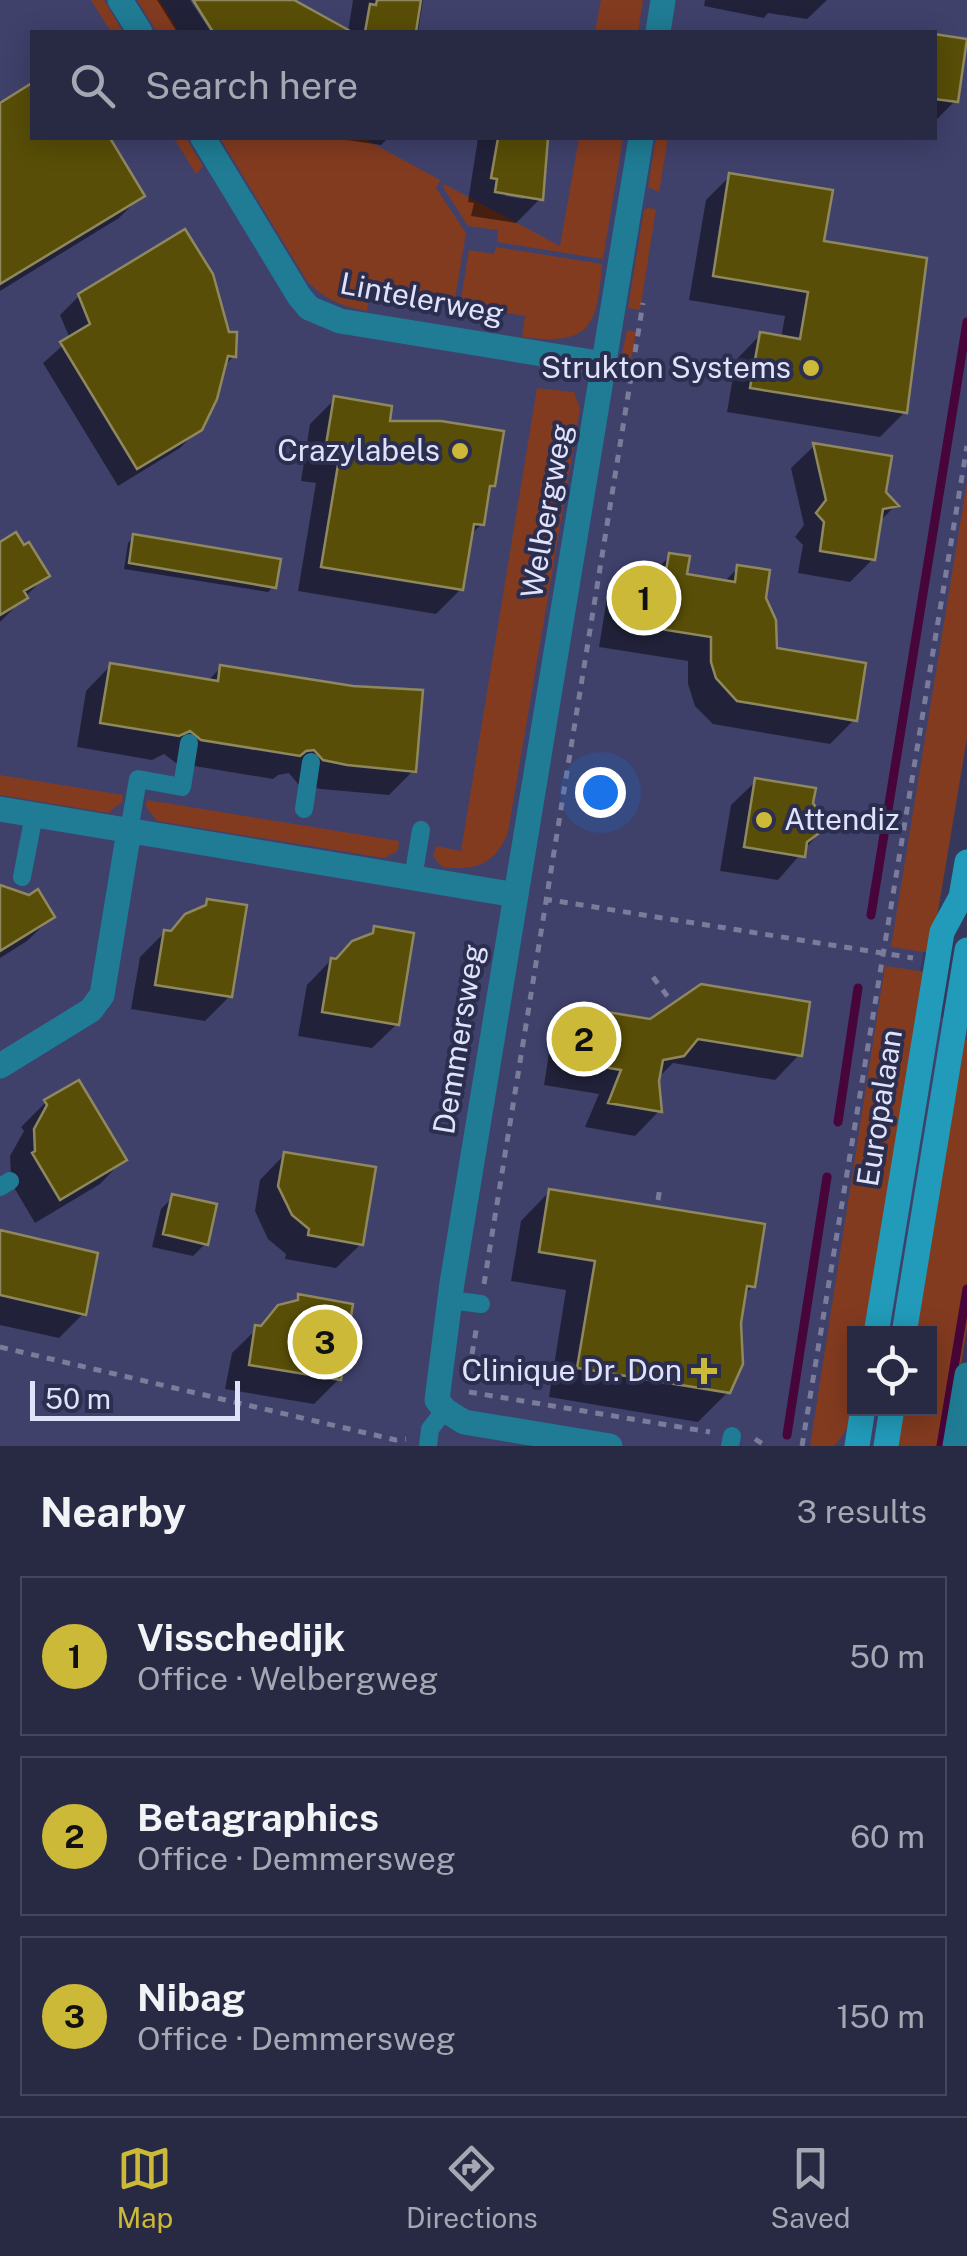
<!DOCTYPE html>
<html lang="en">
<head>
<meta charset="utf-8">
<style>
  body { margin:0; font-family:"Public Sans",sans-serif; background:#34364f; color:#f1f3f6 }
  .controls { position:absolute; right:30px; bottom:30px; display:grid; overflow:hidden; border-radius:0px; box-shadow:0 5px 25px #0003 }
  .controls button { width:90px; height:90px; display:grid; place-items:center; padding:0; border:0; border-bottom:2px solid #44465d; background:#282a44; color:#f1f3f6; font:50px sans-serif }
  .scale { position:absolute; left:30px; bottom:25px; width:210px; box-sizing:border-box; padding-left:10px; border:5px solid #dfe2f8; border-top:0; font-size:28px; line-height:35px; white-space:nowrap; color:#dfe2f8; -webkit-text-stroke:8px #2c2e50; paint-order:stroke }
  .you { position:absolute; left:600px; top:792px; width:35px; height:35px; margin:-25px; border:8px solid #fff; border-radius:50%; background:#1a73e8; box-shadow:0 0 0 15px #1a73e833 }
  .badge { display:grid; place-items:center; width:65px; height:65px; border-radius:50%; background:#cdb938; color:#111; font-size:32px; font-weight:700 }
  .pin { position:absolute; translate:-50% -50%; border:5px solid #fff; box-shadow:0 2px 10px #0006 }
  .list { margin:0; padding:0; list-style:none }
  h2 { display:flex; justify-content:space-between; align-items:center; height:130px; margin:0; padding:0 40px; font-size:42px }
  h2 small { font-size:32px; font-weight:400; color:#a5a7b2 }
  .list li { display:grid; grid-template-columns:65px 1fr auto; gap:30px; align-items:center; box-sizing:border-box; height:160px; margin:0 20px 20px; padding:0 20px; border:2px solid #44465d; border-radius:0px }
  .list b { display:block; font-size:38px; white-space:nowrap }
  .list p { margin:0; font-size:32px; white-space:nowrap; color:#a5a7b2 }
  .list em { font-size:32px; font-style:normal; color:#a5a7b2 }
  .icon { flex:none; width:55px; height:55px; fill:none; stroke:currentColor; stroke-width:2; stroke-linecap:round; stroke-linejoin:round }
  .map { position:relative; flex:none; width:967px; height:1446px; overflow:hidden }
  .search { position:absolute; background:#282a44; box-shadow:0 5px 25px #0003; left:30px; right:30px; top:30px; height:110px; display:flex; align-items:center; gap:25px; box-sizing:border-box; padding:0 35px; border-radius:0px; color:#a5a7b2; font-size:38px }
  .sheet { height:670px; background:#282a44 }
  nav { display:flex; justify-content:space-around; align-items:center; box-sizing:border-box; height:140px; border-top:2px solid #44465d; background:#282a44; font-size:28px; color:#a5a7b2 }
  nav a { display:grid; justify-items:center; gap:5px }
  nav .on { color:#cdb938 }
  .map>svg:first-child { display:block }
  .built { fill:#3f416b; fill-rule:evenodd }
  .green { fill:#833b20 }
  .shadow { fill:#0007; fill-rule:evenodd }
  .lines { fill:none; stroke-linecap:round; stroke-linejoin:round }
  .stream { stroke:#480539; stroke-width:9 }
  .building { fill:#584e07; stroke:#8f885e; stroke-width:2.5 }
  .path { stroke:#7a7c9a; stroke-width:5; stroke-dasharray:8 8; stroke-linecap:butt }
  .lane { stroke:#1f7c94; stroke-width:18 }
  .street { stroke:#1f7c94; stroke-width:25 }
  .secondary { stroke:#229bba; stroke-width:25 }
  .poi-dot { fill:#cdb938; stroke:#2c2e50; stroke-width:4 }
  .labels { text-anchor:middle; stroke-width:8; stroke-linejoin:round; paint-order:stroke }
  .street-label { font-size:30px; fill:#dfe2f8; stroke:#2c2e50 }
  .poi-label { font-size:30px; fill:#dfe2f8; stroke:#2c2e50; text-anchor:end }
</style>
</head>
<body>
<div class="map">
<svg width="967" height="1446" viewBox="0 0 967 1446">
  <rect width="100%" height="100%" fill="#36385b"/>
  <!-- built -->
  <path class="built" d="M0,0h967v734h-6l-48,279 54,8v242l-31,183h-936zM32,32h902v106h-902zM854,1334h76v74h-76z"/>
  <!-- green -->
  <path class="green" d="M91,0h13l19,32h-12z
    M137,0h23l19,32h-22z
    M601,0h42l-5,32h-43z
    M174,138h12l17,28 -7,8z
    M220,138h143l77,42 -4,8 30,45 -11,66 -21,-4 -2,6 -61,-10 -4,20c-26,-5 -41,-11 -60,-30z
    M579,138h44l-20,121 -106,-17 1,-12 -30,-4 -25,-39 1,-3 116,62z
    M656,138h12l-9,54 -11,-5z
    M648,208l8,1 -16,101 -12,-2 16,-98z
    M496,247l106,17c-5,63 -11,82 -80,73l3,-21 -65,-11 9,-55 25,4z
    M627,330l9,2 -8,47 -10,-5z
    M537,388l37,4 6,16 -72,424c-12,32 -32,39 -66,35l-9,-11 3,-10 25,5z
    M967,482v256l-36,215 -40,-6z
    M0,775l123,20 -1,7 -14,11 -108,-18z
    M147,800l252,41 -1,10 -14,7 -227,-37 -11,-14z
    M885,966l41,6 -58,361 -14,1c0,38 9,83 -20,112h-24z
    M961,1039l6,1v288l-19,118h-56l7,-37 31,-1v-74l-19,-1z"/>
  <!-- shadow -->
  <path class="shadow" d="M157,0h33l21,32h-34z
    M196,0h92l59,32h-131z
    M353,0h70l-5,32h-70z
    M705,0h122l-20,19 -39,-6 -4,5 -60,-12z
    M934,37l21,64 -21,21z
    M32,86v52h26l18,28 66,29 -23,23 -119,73v-191l3,4z
    M334,138h54l-7,7z
    M478,138h67l-5,34v27l-24,24 -45,-7 3,-13 -6,-1zM506,191l18,3v5l-19,-3z
    M730,176l92,68 83,168 -25,25 -153,-25 9,-52 24,-25 21,3 4,-22 -96,-16 17,-100z
    M79,296l155,60 -12,12 -22,60 -20,20 -62,38 -75,-123 27,-24 -10,-24z
    M335,399l52,25 106,61 -6,7 -5,32 -13,12 -8,53 -25,25 -138,-23 18,-108 -15,-2 9,-57z
    M814,446l75,12 -6,35 12,13 -17,17 -5,36 -23,23 -52,-9 5,-28 -8,-8 9,-12 -13,-57z
    M134,537l140,49 -6,6 -144,-23 4,-26z
    M0,545l47,30 -47,47z
    M670,556l14,20 40,6 14,-14 37,82 79,70 -24,24 -117,-20 -18,-18 -7,-22v-23l-89,-14 9,-55 24,-24 23,3z
    M110,666l97,16 14,-15 193,103 -25,25 -68,-6 -23,-5 -9,-11 -11,2 -5,4 -97,-16 -12,-9 -12,6 -75,-13 9,-56z
    M756,781l55,23 15,21 -48,55 -58,-9 11,-66z
    M0,890l52,27 -25,24 -27,17z
    M208,902l22,94 -25,25 -74,-12 9,-52 25,-25 6,2z
    M375,929l22,95 -25,24 -74,-12 9,-51 24,-25 4,1z
    M577,1010l74,12 148,33 -24,25 -102,-17 -16,16 2,32 -24,25 -50,-9 14,-33 -55,-9 8,-51z
    M46,1102l78,57 -24,25 -65,39 -26,-44 2,-3 -1,-20 14,-25 -3,-4z
    M284,1155l77,89 -25,24 -51,-9 1,-5 -18,-15 -13,-28 5,-31z
    M550,1191l203,95 -10,10 -15,96 -30,30 -149,-25 17,-107 -55,-9 10,-60z
    M173,1197l33,46 -13,13 -41,-9 9,-38z
    M0,1233l84,80 -25,25 -59,-13z
    M279,1307l60,72 -25,25 -89,-15 7,-36z"/>
  <g class="lines">
    <!-- stream -->
    <path class="stream" d="M871,915l96,-593
      M838,1122l20,-134
      M787,1435l40,-258
      M941,1446l26,-157"/>
  </g>
  <!-- building -->
  <path class="building" d="M193,0h101l58,32h-139z
    M377,0h44l-5,32h-51l5,-28 6,1z
    M934,34l33,5 -9,63 -24,-3z
    M32,83v55h78l35,58 -145,88v-181z
    M498,138h50l-5,62 -48,-8 2,-13 -6,-1z
    M729,173l104,17 -9,51 103,17 -20,155 -157,-25 10,-56 40,7 8,-47 -95,-16z
    M185,229l28,45 16,58h8l-1,25 -8,-1 -11,43 -15,31 -65,39 -77,-127 30,-18 -12,-30z
    M334,396l58,10 -2,15h51l63,10 -9,55h-5l-6,39 -10,-1 -11,66 -142,-23 18,-108 -15,-2z
    M813,443l79,13 -6,36 13,14 -16,3 -8,51 -55,-9 4,-29 -8,-9 10,-13z
    M16,532l8,13 5,-3 21,34 -26,15 4,7 -28,17v-73z
    M133,534l148,25 -5,29 -147,-25z
    M669,553l21,3 -3,18 48,8 2,-17 33,5 -4,28 10,22 1,28 89,15 -9,58 -120,-20 -21,-23 -5,-16v-25l-89,-14 9,-58 35,6z
    M110,663l108,18 2,-16 133,21 70,4 -7,82 -69,-7 -24,-5 -9,-10 -8,1 -6,5 -99,-16 -11,-9 -11,5 -79,-13z
    M755,778l61,10 -3,15 16,23 -22,16 -2,15 -61,-10z
    M0,885l29,10 9,-6 17,28 -55,34z
    M207,899l40,6 -15,92 -77,-12 9,-55 7,1 14,-17 21,-9z
    M374,926l40,7 -15,92 -77,-13 9,-54 5,1 16,-18 21,-8z
    M701,984l109,18 -8,54 -104,-17 -14,17 -21,4 -4,21 3,31 -54,-9 13,-33 -54,-9 9,-54 74,12z
    M79,1080l48,80 -67,40 -28,-47 3,-2 -1,-22 13,-24 -3,-5z
    M284,1152l92,15 -13,78 -55,-10 1,-6 -17,-14 -14,-29z
    M549,1189l216,35 -10,63 -8,-1 -6,37 2,41 -13,29 -153,-25 18,-107 -56,-9z
    M172,1194l45,10 -9,41 -45,-11z
    M0,1230l98,23 -12,62 -86,-20z
    M298,1294l55,10 -12,76 -92,-15 6,-40 6,1 17,-21 20,-5z"/>
  <g class="lines">
    <!-- path -->
    <path class="path" d="M544,899l369,59
      M653,977l18,24
      M658,1200l2,-13
      M484,1284l159,-981
      M0,1347l396,93 10,-1
      M472,1354l5,-29
      M469,1392l241,40
      M755,1439l11,7
      M802,1446l165,-1000"/>
    <!-- lane -->
    <path class="lane" d="M304,809l7,-47
      M129,831l9,-52 44,8 7,-44
      M22,877l12,-62
      M413,878l8,-48
      M0,1187l10,-6
      M450,1300l31,4
      M428,1446l2,-17 15,-19
      M730,1446l2,-10"/>
    <!-- street -->
    <path class="street" d="M120,0l20,32
      M658,32l5,-32
      M203,138l96,158 10,12 31,13 264,43
      M0,809l516,86 -64,388 -15,117 8,10 19,12 146,24
      M516,895l125,-757
      M0,1066l91,-56 11,-15 27,-164
      M955,1446l12,-71"/>
    <!-- secondary -->
    <path class="secondary" d="M876,1334l66,-402 19,-35 6,-35
      M904,1334l63,-384
      M857,1446l6,-38
      M886,1446l6,-38"/>
  </g>
  <!-- markers -->
  <g class="poi-dot">
    <circle cx="811" cy="368" r="10"/>
    <circle cx="460" cy="451" r="10"/>
    <circle cx="764" cy="820" r="10"/>
    <path d="M699 1356h10v10h10v10h-10v10h-10v-10h-10v-10h10z"/>
  </g>
  <g class="labels">
    <!-- street labels -->
    <g class="street-label">
      <text transform="translate(422 299) rotate(11)" y="10">Lintelerweg</text>
      <text transform="translate(547 511) rotate(-80)" y="10">Welbergweg</text>
      <text transform="translate(459 1039) rotate(-81)" y="10">Demmersweg</text>
      <text transform="translate(880 1108) rotate(-81)" y="10">Europalaan</text>
    </g>
    <!-- poi labels -->
    <g class="poi-label">
      <text x="791" y="378">Strukton Systems</text>
      <text x="440" y="461">Crazylabels</text>
      <text x="784" y="830" text-anchor="start">Attendiz</text>
      <text x="682" y="1381">Clinique Dr. Don</text>
    </g>
  </g>
</svg>
<div class="controls">
<button><svg class="icon" aria-label="locate" viewBox="0 0 24 24"><circle cx="12" cy="12" r="6"/><path d="M12 2v4M12 18v4M2 12h4M18 12h4"/></svg></button>
</div>
<div class="scale">50 m</div>
<div class="you"></div>
<div class="pin badge" style="left:644px;top:598px">1</div>
<div class="pin badge" style="left:584px;top:1039px">2</div>
<div class="pin badge" style="left:325px;top:1342px">3</div>
<div class="search"><svg class="icon" aria-label="search" viewBox="0 0 24 24"><circle cx="10" cy="10" r="6"/><path d="M15 15l6 6"/></svg>Search here</div>
</div>
<section class="sheet">
<h2>Nearby<small>3 results</small></h2>
<ul class="list">
<li><span class="badge">1</span><div><b>Visschedijk</b><p>Office · Welbergweg</p></div><em>50 m</em></li>
<li><span class="badge">2</span><div><b>Betagraphics</b><p>Office · Demmersweg</p></div><em>60 m</em></li>
<li><span class="badge">3</span><div><b>Nibag</b><p>Office · Demmersweg</p></div><em>150 m</em></li>
</ul>
</section>
<nav>
<a class="on"><svg class="icon" aria-label="map" viewBox="0 0 24 24"><path d="M3 6l6-2 6 2 6-2v14l-6 2-6-2-6 2zM9 4v14M15 6v14"/></svg>Map</a>
<a><svg class="icon" aria-label="directions" viewBox="0 0 24 24"><path d="M12 3l9 9-9 9-9-9zM9 14v-3h6M13 9l2 2-2 2"/></svg>Directions</a>
<a><svg class="icon" aria-label="saved" viewBox="0 0 24 24"><path d="M7 4h10v16l-5-4-5 4z"/></svg>Saved</a>
</nav>
</body>
</html>
